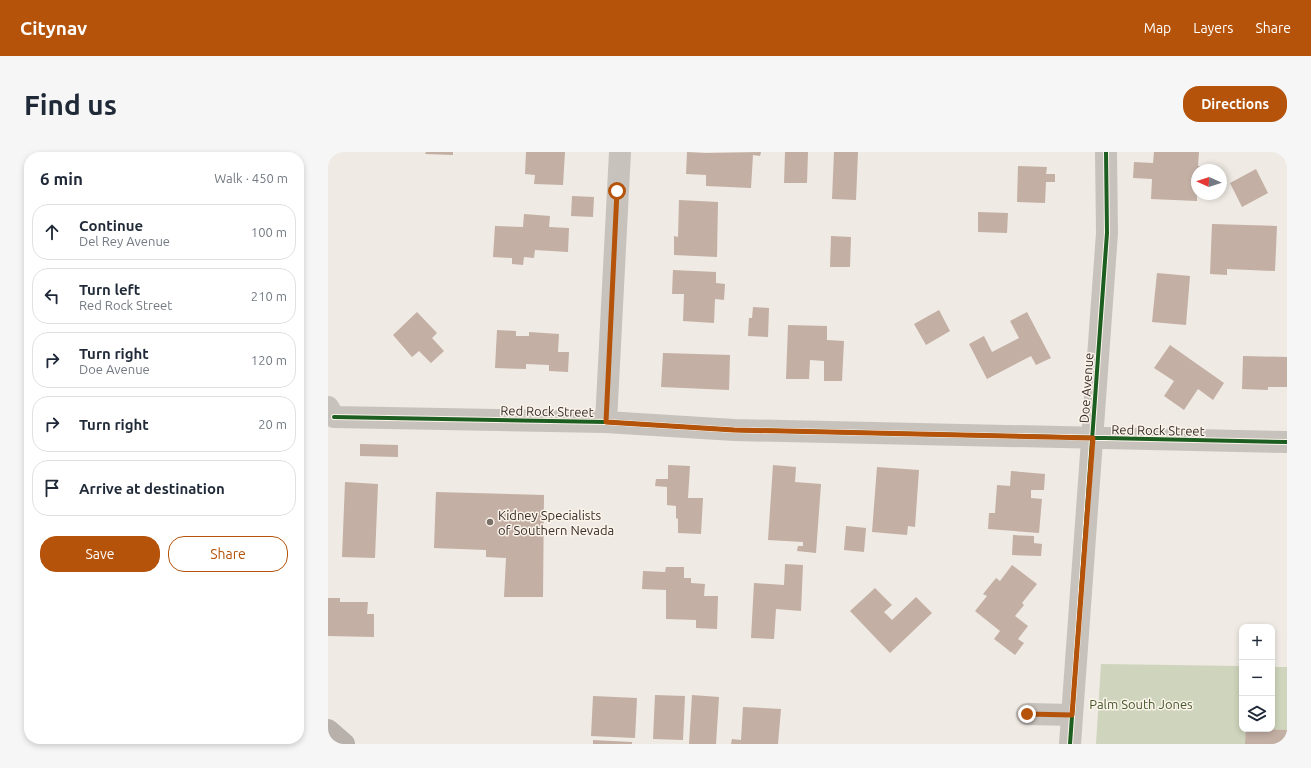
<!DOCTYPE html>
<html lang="en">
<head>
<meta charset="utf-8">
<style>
  body { margin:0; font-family:Ubuntu,sans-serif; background:#f6f6f7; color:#1f2937 }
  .controls { position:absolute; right:12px; bottom:12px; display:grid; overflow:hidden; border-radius:8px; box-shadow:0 2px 6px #0003 }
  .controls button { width:36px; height:36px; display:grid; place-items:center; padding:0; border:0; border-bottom:1px solid #e0e1e3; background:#fff; color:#1f2937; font:20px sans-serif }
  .compass { position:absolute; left:863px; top:12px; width:36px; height:36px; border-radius:50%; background:#fff; box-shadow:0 2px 6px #0003; rotate:273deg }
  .stop { position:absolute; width:12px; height:12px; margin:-9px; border:3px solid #b45309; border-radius:50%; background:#fff }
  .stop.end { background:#b45309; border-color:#fff; box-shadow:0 1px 4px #0008 }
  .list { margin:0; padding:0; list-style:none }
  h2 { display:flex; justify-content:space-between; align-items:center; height:52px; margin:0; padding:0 16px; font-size:17px }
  h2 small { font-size:13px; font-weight:400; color:#747a83 }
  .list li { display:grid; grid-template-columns:26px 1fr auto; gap:12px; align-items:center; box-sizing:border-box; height:56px; margin:0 8px 8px; padding:0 8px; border:1px solid #e0e1e3; border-radius:16px }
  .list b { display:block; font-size:15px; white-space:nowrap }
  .list p { margin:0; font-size:13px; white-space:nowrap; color:#747a83 }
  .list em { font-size:13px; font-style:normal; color:#747a83 }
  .actions { display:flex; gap:8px; padding:12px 16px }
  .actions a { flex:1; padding:9px 0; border:1px solid #b45309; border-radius:16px; text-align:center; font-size:14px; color:#b45309 }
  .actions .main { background:#b45309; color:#fff }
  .icon { flex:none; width:22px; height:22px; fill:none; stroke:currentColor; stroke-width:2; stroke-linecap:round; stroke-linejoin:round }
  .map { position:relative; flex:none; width:959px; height:592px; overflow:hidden; border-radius:16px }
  header { display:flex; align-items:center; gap:24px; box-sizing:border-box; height:56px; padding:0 20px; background:#b45309; color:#fff }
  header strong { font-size:19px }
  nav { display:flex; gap:22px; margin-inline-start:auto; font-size:14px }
  .intro { display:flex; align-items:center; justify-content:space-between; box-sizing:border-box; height:96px; padding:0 24px }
  h1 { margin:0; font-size:28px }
  .button { padding:10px 18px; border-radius:16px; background:#b45309; color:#fff; font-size:14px; font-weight:700 }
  main { display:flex; gap:24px; padding:0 24px }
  aside { flex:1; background:#fff; border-radius:16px; box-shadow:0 2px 6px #0003 }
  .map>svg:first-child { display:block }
  .green { fill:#cfd5bc }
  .building { fill:#c3afa4 }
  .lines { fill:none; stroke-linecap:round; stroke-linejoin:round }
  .minor { stroke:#c8c2bc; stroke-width:22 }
  .major { stroke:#b7b0ab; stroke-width:22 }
  .cycleway-casing { stroke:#fbf4eb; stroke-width:6 }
  .cycleway { stroke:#1b5e20; stroke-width:4 }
  .route { stroke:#b45309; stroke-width:5 }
  .poi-dot { fill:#79706a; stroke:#fbf4eb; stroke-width:1.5 }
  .labels { text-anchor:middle; stroke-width:3; stroke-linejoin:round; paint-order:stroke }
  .street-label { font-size:13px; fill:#3a2f29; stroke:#fbf4eb }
  .poi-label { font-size:13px; fill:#3a2f29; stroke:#fbf4eb; text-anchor:start }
  .park-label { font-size:13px; fill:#47592c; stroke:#fbf4eb }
</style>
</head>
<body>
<header>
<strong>Citynav</strong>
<nav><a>Map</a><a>Layers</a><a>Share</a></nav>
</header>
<div class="intro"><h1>Find us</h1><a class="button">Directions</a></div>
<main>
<aside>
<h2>6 min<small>Walk · 450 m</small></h2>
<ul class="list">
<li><svg class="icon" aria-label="ahead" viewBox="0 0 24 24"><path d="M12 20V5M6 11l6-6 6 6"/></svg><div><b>Continue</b><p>Del Rey Avenue</p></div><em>100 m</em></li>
<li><svg class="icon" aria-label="left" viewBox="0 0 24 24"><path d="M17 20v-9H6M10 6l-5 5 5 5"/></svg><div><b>Turn left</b><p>Red Rock Street</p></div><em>210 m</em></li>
<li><svg class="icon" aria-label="right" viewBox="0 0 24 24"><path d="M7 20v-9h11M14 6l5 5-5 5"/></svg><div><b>Turn right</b><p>Doe Avenue</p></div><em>120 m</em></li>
<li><svg class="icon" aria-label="right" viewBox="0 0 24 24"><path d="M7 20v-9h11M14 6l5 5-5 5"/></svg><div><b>Turn right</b></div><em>20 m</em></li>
<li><svg class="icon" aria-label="arrive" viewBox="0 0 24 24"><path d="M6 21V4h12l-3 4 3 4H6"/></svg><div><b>Arrive at destination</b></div></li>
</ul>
<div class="actions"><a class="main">Save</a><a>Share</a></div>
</aside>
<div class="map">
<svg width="959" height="592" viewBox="0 0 959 592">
  <rect width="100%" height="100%" fill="#efeae3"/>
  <!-- green -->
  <path class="green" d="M773,512l141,2v63h30v-62h15v77h-191z"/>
  <!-- building -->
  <path class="building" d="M98,0h27v3l-28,-1z
    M198,0h39l-2,33 -29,-1 1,-9 -10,-1z
    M359,0l19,1 55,-1 -1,4 -7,-1 -2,33 -45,-2v-11l-20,-1z
    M457,0h23l-1,31h-23z
    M506,0h24l-2,48 -24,-1z
    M826,0h45l-1,14h7l-1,4h-7v31l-46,-2 1,-20 -19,-1 1,-16 19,1z
    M690,14l29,1 -1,7h9v8h-9l-1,21 -28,-1z
    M928,17l12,24 -26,14 -12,-24z
    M244,44l22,1 -1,20 -22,-1z
    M351,48l39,2 -1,55 -43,-2v-19l4,1z
    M650,60l30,1 -1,20 -29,-1z
    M196,62l26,2 -1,11 20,1 -1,24 -33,-2 -1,8 -10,-1 -1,8 -11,-1v-6l-19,-1 2,-31 28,1z
    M884,72l65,2 -2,45 -48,-2v6l-17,-1z
    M503,84l20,1 -1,30h-20z
    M345,118l43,2v11l9,1 -1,16 -9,-1 -1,24 -31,-2 1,-27h-12z
    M829,121l33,3 -4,49 -34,-3z
    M425,155l16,1 -1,29 -20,-1 1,-18h3z
    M611,158l11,21 -24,14 -12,-21z
    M89,160l20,21 -5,5 12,13 -13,12 -12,-12 -7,6 -19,-22z
    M699,160l24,46 -15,7 -5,-9 -44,23 -18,-35 15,-8 8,16 27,-14 -9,-17z
    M460,173l39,1v14l17,1 -2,40h-18v-20l-14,-1 -1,19h-23z
    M169,178l19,1v5h13v-4l30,2 -1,18h11l-1,20 -19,-1v-6l-23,-1v5l-31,-1z
    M842,193l54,38 -11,17 -15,-11 -14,21 -20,-14 10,-15 -20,-13z
    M335,201l67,2 -1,35 -68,-3z
    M915,204l44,1v30h-19v3l-26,-1z
    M32,292l38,1v12l-38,-1z
    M340,313l22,1 -2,32h15l-2,36 -23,-1v-14l-2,-1v-12l-9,-1v-18l-12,-1 1,-7h12z
    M445,313l23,2 -1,15 26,2 -5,69 -19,-2 1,-5h5v-4l-35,-2z
    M549,315l42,3 -4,57 -7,-1 -1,9 -35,-3z
    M683,319l34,3 -1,16h-13v8l11,1 -3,34 -51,-4 1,-16h6l2,-28 13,1z
    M17,330l33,2 -3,74 -33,-1z
    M108,340l108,3 -1,102h-39l2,-39 -20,-1v-7l-52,-2z
    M518,374l20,2 -2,24 -20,-2z
    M685,383l21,1v7l8,1 -1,12 -29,-1z
    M457,412l18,1 -2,46 -25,-2 -2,30 -23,-1 3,-55 30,2z
    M684,413l25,19 -15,19 2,2 -9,11 13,10 -10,13 6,4 -9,12 -21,-16 6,-8 -25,-20 12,-15 -4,-2 13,-16 4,3z
    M338,415h18v11h7v5l14,1 -1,12h14l-1,33 -21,-1v-8l-30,-1v-29l-24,-1 1,-18 22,1z
    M547,436l17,17 -8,7 8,8 24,-23 16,16 -42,40 -40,-42z
    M0,446h12v4h28l-1,12h7v23l-46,-1z
    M327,543l30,1 -2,44 -30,-1z
    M364,543l27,2 -3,47h-27z
    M265,544l44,2 -2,40 -44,-2z
    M415,555l38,2 -3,35h-47l1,-5 9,1z
    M918,577l41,1v14h-42z
    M265,588l39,2v2h-39z"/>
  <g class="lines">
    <!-- minor -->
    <path class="minor" d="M0,255l6,10 272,5 128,8 553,12
      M278,270l14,-270
      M699,562l45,1
      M742,592l37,-511 -1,-81"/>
    <!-- major -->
    <path class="major" d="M0,578l16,14"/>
    <!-- cycleway casing -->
    <g class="cycleway-casing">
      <path id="cycleway" d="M6,265l272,5 128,8 553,12
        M742,592l37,-511 -1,-81"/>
    </g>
    <!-- cycleway -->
    <use href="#cycleway" class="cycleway"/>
  </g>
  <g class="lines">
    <!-- route -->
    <path class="route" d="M289,39l-11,231 128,8 359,8 -21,277 -45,-1"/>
  </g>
  <!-- markers -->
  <circle class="poi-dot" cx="162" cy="370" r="4"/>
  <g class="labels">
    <!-- street labels -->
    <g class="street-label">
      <text transform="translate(758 236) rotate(-86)" y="5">Doe Avenue</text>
      <text transform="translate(219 259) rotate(1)" y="5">Red Rock Street</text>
      <text transform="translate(830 278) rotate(1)" y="5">Red Rock Street</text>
    </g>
    <!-- poi labels -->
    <g class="poi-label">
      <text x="170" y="368">Kidney Specialists<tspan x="170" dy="15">of Southern Nevada</tspan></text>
    </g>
    <!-- park labels -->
    <g class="park-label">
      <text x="813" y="557">Palm South Jones</text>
    </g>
  </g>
</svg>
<div class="controls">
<button>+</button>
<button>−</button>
<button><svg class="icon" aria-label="layers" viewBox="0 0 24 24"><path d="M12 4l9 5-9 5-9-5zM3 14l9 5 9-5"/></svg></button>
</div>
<svg class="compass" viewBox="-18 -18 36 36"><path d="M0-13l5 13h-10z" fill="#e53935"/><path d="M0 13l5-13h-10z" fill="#747a83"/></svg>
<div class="stop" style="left:289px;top:39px"></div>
<div class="stop end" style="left:699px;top:562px"></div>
</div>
</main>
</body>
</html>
